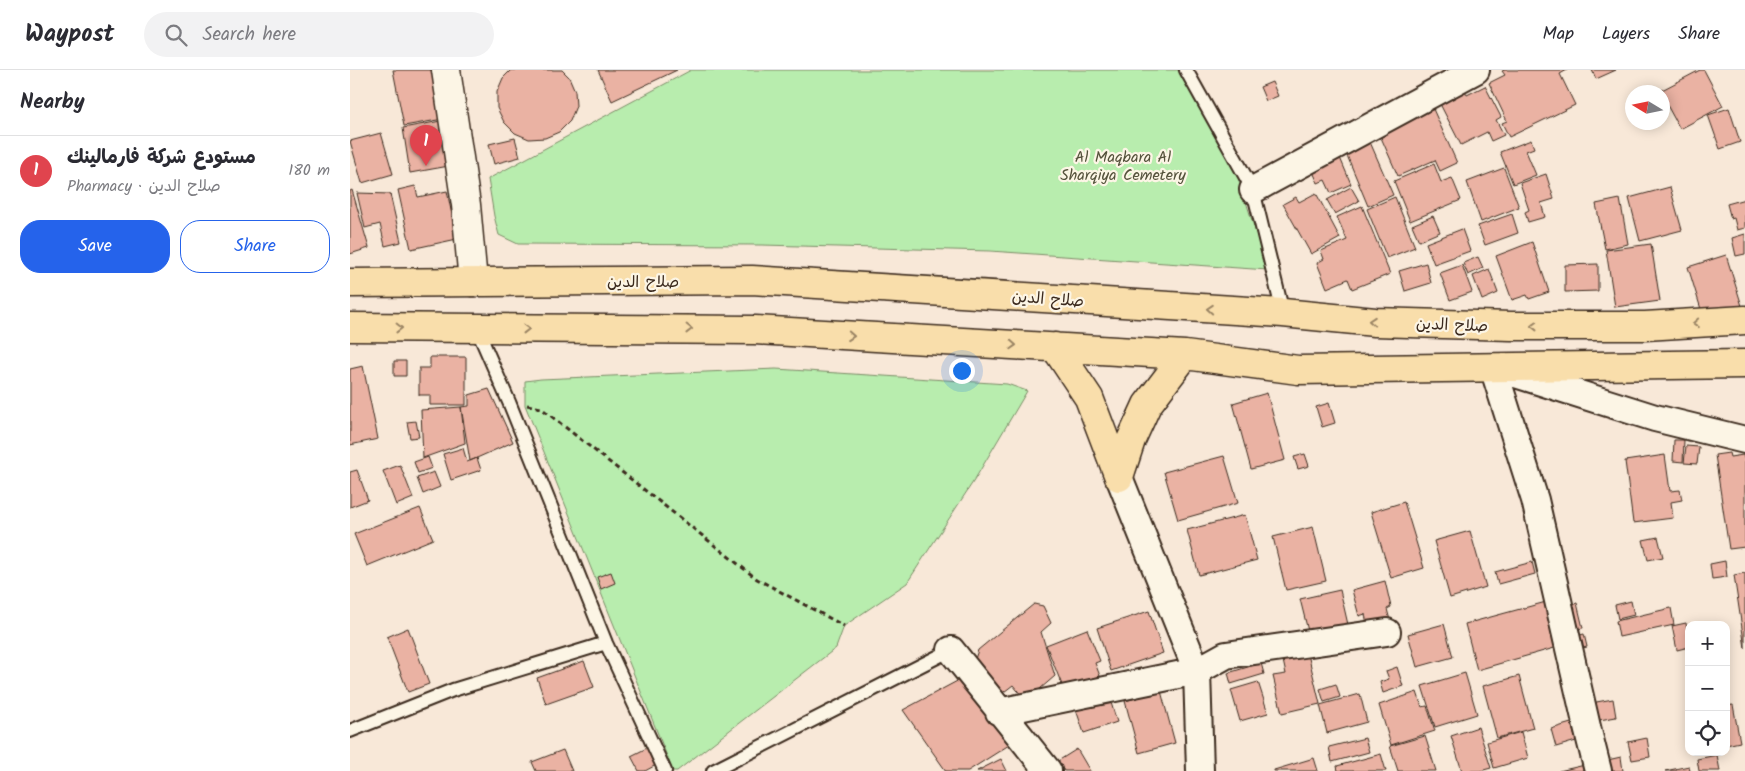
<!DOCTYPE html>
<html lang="en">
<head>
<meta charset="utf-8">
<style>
  body { margin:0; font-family:Kalam,"Playpen Sans Arabic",sans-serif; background:#f2f2f3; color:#2b2b33 }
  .controls { position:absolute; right:15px; bottom:15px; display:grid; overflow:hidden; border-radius:10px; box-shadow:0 2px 12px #0003 }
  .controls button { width:45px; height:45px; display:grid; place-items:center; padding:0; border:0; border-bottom:1px solid #e1e1e2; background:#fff; color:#2b2b33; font:25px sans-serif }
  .compass { position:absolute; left:1275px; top:15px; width:45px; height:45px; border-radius:50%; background:#fff; box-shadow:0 2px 12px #0003; rotate:280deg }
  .you { position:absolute; left:611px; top:300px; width:18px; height:18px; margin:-12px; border:4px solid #fff; border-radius:50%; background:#1a73e8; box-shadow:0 0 0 8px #1a73e833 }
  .badge { display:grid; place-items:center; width:32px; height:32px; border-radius:50%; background:#2563eb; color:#fff; font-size:16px; font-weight:700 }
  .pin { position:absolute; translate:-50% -41px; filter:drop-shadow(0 1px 2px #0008) }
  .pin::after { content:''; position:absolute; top:26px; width:18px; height:15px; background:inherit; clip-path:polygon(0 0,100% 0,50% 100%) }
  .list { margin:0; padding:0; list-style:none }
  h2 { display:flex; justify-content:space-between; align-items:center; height:65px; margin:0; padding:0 20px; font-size:21px }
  h2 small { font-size:16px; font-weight:400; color:#7c7c81 }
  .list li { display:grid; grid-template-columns:32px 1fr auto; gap:15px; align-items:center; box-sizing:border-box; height:70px; padding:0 20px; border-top:1px solid #e1e1e2 }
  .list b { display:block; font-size:19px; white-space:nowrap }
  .list p { margin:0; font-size:16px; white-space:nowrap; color:#7c7c81 }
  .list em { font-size:16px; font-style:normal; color:#7c7c81 }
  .actions { display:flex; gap:10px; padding:15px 20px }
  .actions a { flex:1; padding:11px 0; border:1px solid #2563eb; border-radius:20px; text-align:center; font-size:18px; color:#2563eb }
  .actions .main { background:#2563eb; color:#fff }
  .icon { flex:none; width:28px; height:28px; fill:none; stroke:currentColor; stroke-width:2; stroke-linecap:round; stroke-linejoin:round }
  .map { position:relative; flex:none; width:1395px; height:701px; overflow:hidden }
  header { display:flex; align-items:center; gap:30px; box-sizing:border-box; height:70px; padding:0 25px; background:#fff; border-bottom:1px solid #e1e1e2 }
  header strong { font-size:24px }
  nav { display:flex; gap:28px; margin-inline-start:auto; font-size:18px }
  .search { width:350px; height:45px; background:#f2f2f3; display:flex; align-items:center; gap:12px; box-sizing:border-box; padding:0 18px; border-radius:28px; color:#7c7c81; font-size:19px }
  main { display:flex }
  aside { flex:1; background:#fff }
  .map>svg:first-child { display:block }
  .green { fill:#b8edae; stroke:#7a8c66 }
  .building { fill:#eab2a3; stroke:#3b2a1e }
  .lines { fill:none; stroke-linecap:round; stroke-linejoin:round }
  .service-casing { stroke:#3b2a1e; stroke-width:16 }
  .minor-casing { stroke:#3b2a1e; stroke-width:30 }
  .tertiary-casing { stroke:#3b2a1e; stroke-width:31 }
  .trunk-casing { stroke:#3b2a1e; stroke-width:31 }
  .path { stroke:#3b2a1e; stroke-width:3; stroke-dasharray:5 4; stroke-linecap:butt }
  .service { stroke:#fcf5e5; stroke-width:12 }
  .minor { stroke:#fcf5e5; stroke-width:26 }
  .tertiary { stroke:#fcf5e5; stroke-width:28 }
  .trunk { stroke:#f9deab; stroke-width:28 }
  .oneway { stroke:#9a8464 }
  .labels { text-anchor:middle; stroke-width:4.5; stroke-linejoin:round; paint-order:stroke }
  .park-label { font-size:16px; fill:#54513b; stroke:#fcf5e5 }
  .street-label { font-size:16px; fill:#3b2a1e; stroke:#fcf5e5 }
</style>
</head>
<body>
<header>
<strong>Waypost</strong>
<div class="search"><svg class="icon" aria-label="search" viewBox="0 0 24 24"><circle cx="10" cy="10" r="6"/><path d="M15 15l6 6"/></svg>Search here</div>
<nav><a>Map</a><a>Layers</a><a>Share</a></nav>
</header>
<main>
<aside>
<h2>Nearby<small></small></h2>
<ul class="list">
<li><span class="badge" style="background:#e0444e">1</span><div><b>مستودع شركة فارمالينك</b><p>Pharmacy · صلاح الدين</p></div><em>180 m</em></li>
</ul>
<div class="actions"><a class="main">Save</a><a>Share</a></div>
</aside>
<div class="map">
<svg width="1395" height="701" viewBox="0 0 1395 701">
  <rect width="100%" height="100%" fill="#f8e8d8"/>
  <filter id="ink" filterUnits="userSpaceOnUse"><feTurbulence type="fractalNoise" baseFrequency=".02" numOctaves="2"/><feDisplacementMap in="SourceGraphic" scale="10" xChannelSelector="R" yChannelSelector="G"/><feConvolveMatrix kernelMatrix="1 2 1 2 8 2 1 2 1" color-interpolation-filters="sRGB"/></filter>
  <g filter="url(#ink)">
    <!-- green -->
    <path class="green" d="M341,0h487l60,107 30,93 -278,-19 -228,-6 -244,-1 -19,-9 -5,-19 -6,-37z
      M426,299l231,15 20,7 -52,88 -68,104 -63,43 -8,22 -159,123h-4l-148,-366v-24l16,-2z"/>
    <!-- building -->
    <path class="building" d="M43,0h41l9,49 -39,7z
      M161,0h51l7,7 6,14 1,15 -6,15 -11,11 -14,6 -16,1 -14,-6 -11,-11 -7,-14v-16l6,-14z
      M248,0h79l-65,31z
      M1155,0h62l-7,4 15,31 -66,32 -7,-14 5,-2 -18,-38 16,-8 -3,-4z
      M1242,0h24l-20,9z
      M1350,0h4l19,36 -43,23 -18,-33v-4l-2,-1z
      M922,12l6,14 -12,5 -6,-14z
      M1135,16l16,31 -5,3 8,15 -13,6 -4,-9 -26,13 -22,-43 26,-12 2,5z
      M1379,38l11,34 -20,7 -12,-34z
      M1083,39l24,54 -17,8 -5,-11 -37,16 -19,-43z
      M91,51l8,45 -39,7 -7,-45z
      M31,63l12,41 -31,9 -12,-42z
      M165,68l5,19 -26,7 -5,-20z
      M1181,70l3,8 -8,3 10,24 -23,9 -13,-32z
      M1020,72l23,53 -25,11 -22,-53z
      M988,83l13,31 -20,9 -6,-13 -7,3 -8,-18z
      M1084,94l7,18 11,-4 9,22 -51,21 -16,-40z
      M1154,98l15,39 -38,15 -14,-40z
      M1196,104l8,25 -13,4 4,14 -17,5 -3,-10 4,-2 -9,-27z
      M65,116l3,11 29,-6 10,48 -46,10 -13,-59z
      M1001,117l8,14 -24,13 -8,-14z
      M1320,117l12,43 -42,11 -11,-43z
      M2,120l17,58 -19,6v-63z
      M7,123l33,1 11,48 -16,4 -5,-22 -15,4z
      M966,123l24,45 -29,16 -28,-50 13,-7 3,5z
      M1045,127l20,50 -28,11 -20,-49z
      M1270,129l8,45 -23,5 -9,-45z
      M1395,129v29l-8,2 -3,-12 -3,1 -4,-15z
      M1012,136l28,68 -38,15 -4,-10 -21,9 -10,-25 7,-4 -3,-8 26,-11 -10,-23z
      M1162,144l6,19 -33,12 -7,-19z
      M1083,146l7,16 -21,9 -7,-16z
      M1112,159l8,22 -36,13 -8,-21z
      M1395,164v20l-9,2 -4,-18z
      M1182,172l17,50 -20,7 -2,-4 -15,5 -16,-44z
      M1301,174l9,57 -45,6 -9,-57z
      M1376,185l16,51 -38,13 -16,-52z
      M1128,187l5,11 -15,7 -5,-12z
      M1076,193l5,20 -26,8 -6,-20z
      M1248,194v27l-33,1v-27z
      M1112,195l10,27 -22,8 -10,-27z
      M1139,199l9,24 -16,7 -9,-24z
      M80,287h36v48h-36v-10h-11v-27h11z
      M44,291h12v15h-12z
      M13,296l15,73 -28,6v-76z
      M139,319l24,53 -43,19 -9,-54 8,-1v-11z
      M917,323l18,67 -34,9 -18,-66z
      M979,333l6,20 -13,4 -6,-20z
      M111,337l4,36 -42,15 -2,-48z
      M66,351l3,16 -9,1 -3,-16z
      M1324,370h10l-1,22 -10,-1z
      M1336,376l13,1 -2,17 -13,-1z
      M113,378l4,14 10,-4 4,12 -30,10 -8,-26z
      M1379,383l1,4 13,-2 2,6v86l-16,2 -14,-94z
      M955,384l4,12 -11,3 -4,-12z
      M1315,385l5,36 10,-1 2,10 -11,2 2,16 -40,5 -8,-62z
      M874,386l14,47 -60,17 -14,-48z
      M78,387l4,11 -14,5 -4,-11z
      M50,395l13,33 -17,7 -13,-34z
      M7,400l11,30 -18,7v-35z
      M84,402l6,15 -17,7 -6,-16z
      M1054,432l20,66 -33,10 -20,-66z
      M70,438l13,31 -66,27 -13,-32z
      M895,445l12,45 -58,15 -12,-45z
      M963,457l13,54 -40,9 -13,-53z
      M1120,461l16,56 -36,11 -16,-57z
      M1308,467l5,20 -15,3 -5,-20z
      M1375,491l2,16 -15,2 -2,-15z
      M1182,492l3,12 -37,10 -3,-12z
      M261,502l4,11 -14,6 -4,-12z
      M1395,503v75l-11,-73z
      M1035,511l6,26 -4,2 4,15 -23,5 -3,-15 -6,2 -7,-26z
      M990,520l9,39 -39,10 -10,-40z
      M1281,531l3,14 -16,4 -3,-14z
      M1196,532l12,45 -81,23 -12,-46z
      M1227,533l6,25 -12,2 -5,-24z
      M684,534l9,2 8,17 -10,9 14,44 -29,25 -13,-16 -13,10 -26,-33 4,-12z
      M1321,538l3,17 -55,12 -3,-16z
      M799,541l14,42 -52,18 -14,-43z
      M1336,553l3,24 -12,3 -5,-24z
      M1094,554l9,33 -36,10 -9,-33z
      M58,558l21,56 -21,8 -21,-55z
      M737,559l13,32 -5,2 5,13 -36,14 -18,-45z
      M1234,564l3,13 -12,3 -3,-13z
      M957,580l13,54 -38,9 -9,-37 13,-2 -4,-18z
      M234,591l10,26 -48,17 -9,-26z
      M911,593l3,11 -33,10 -3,-11z
      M1047,597l6,19 -20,7 -3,-11 9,-3 -3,-8z
      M1115,603l12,41 -42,13 -13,-41z
      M1169,606l14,52 -36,10 -14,-52z
      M611,609l48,66 -41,26h-22l-43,-61z
      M908,612l10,31 -28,8 -9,-31z
      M986,614l4,13 -16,5 -4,-13z
      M811,621l14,52 -36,10 -14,-52z
      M1067,622l5,15 5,-1 8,25 -44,14 -12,-40z
      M758,623l9,29 -33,11 -10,-29z
      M1010,624l7,28 -40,11 -7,-28z
      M1263,629l3,18 -22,4 -3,-18z
      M1383,635l7,37 -14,3v-39z
      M1221,653l5,18 -20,6 -5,-18z
      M1128,657l13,41 -11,3h-18l-11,-35z
      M1171,662l7,26 -34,10 -7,-26z
      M1075,666l11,35h-38l-8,-25z
      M1015,668l4,14 -37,10 -3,-15z
      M1297,668l3,19 -18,3 -4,-18z
      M297,678l9,17 -11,6h-6l-8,-15z
      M727,679l13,22h-26l-6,-10z
      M213,680l9,21h-36l-4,-9z
      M1031,684l5,17h-48l-1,-5z
      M1367,685l3,16h-21l-2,-12z
      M1271,687l2,14h-18l-2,-10z
      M964,688l4,13h-44v-1z
      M651,689l6,12h-30z
      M1235,695l1,6h-27z
      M1339,696l1,5h-25z"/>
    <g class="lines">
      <!-- service casing -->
      <g class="service-casing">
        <path id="service" d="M836,0l67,120 30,123
          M127,259l32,73 97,241 59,128
          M0,661l103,-41 153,-47
          M363,701l238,-121"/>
      </g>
      <!-- minor casing -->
      <g class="minor-casing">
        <path id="minor" d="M903,120l223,-120
          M1143,297l42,133 52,227 11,44
          M1153,300l152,48 90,22
          M769,407l78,194 3,100
          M601,580l97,121
          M649,642l198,-41 29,-16 161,-23"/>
      </g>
      <!-- tertiary casing -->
      <g class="tertiary-casing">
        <path id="tertiary" d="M96,0l20,135 7,77"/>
      </g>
      <!-- trunk casing -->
      <g class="trunk-casing">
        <path id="trunk" d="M0,213l402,-3 531,33 92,9 136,4h134l100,-6
          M0,257l405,3 430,25 113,15 447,-6
          M705,277l34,51 30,79
          M769,407l12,-37 16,-35 38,-50"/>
      </g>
      <!-- path -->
      <path class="path" d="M177,335l14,3 216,171 87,47"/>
      <!-- service -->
      <use href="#service" class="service"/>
      <!-- minor -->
      <use href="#minor" class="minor"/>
      <!-- tertiary -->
      <use href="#tertiary" class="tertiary"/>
      <!-- trunk -->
      <use href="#trunk" class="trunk"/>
    </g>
    <!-- one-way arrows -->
    <defs><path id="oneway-chevron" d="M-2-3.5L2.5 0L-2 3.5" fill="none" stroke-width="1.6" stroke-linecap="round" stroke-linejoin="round" transform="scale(1.25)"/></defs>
    <g class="oneway">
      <use href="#oneway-chevron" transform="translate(860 239) rotate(-176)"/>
      <use href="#oneway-chevron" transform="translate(1022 251) rotate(-176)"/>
      <use href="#oneway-chevron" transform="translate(1346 253) rotate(176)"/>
      <use href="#oneway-chevron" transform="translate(1184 256) rotate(-180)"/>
      <use href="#oneway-chevron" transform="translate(49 258) rotate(1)"/>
      <use href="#oneway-chevron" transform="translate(176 259)"/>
      <use href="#oneway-chevron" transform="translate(339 259) rotate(1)"/>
      <use href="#oneway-chevron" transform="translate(501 266) rotate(4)"/>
      <use href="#oneway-chevron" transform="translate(663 275) rotate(3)"/>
    </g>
  </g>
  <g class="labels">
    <!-- park labels -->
    <g class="park-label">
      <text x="773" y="92">Al Maqbara Al<tspan x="773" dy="18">Sharqiya Cemetery</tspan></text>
    </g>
    <!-- street labels -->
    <g class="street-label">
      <text x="293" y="217">صلاح الدين</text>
      <text transform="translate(698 228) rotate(4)" y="6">صلاح الدين</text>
      <text transform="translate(1102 254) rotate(2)" y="6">صلاح الدين</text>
    </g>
  </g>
</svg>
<div class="controls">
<button>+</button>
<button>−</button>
<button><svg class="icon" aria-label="locate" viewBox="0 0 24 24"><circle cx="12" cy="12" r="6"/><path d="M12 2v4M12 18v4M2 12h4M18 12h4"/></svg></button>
</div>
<svg class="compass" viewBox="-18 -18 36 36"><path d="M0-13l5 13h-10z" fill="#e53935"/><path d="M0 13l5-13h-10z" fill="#7c7c81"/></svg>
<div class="you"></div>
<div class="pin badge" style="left:76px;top:96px;background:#e0444e">1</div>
</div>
</main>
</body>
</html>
